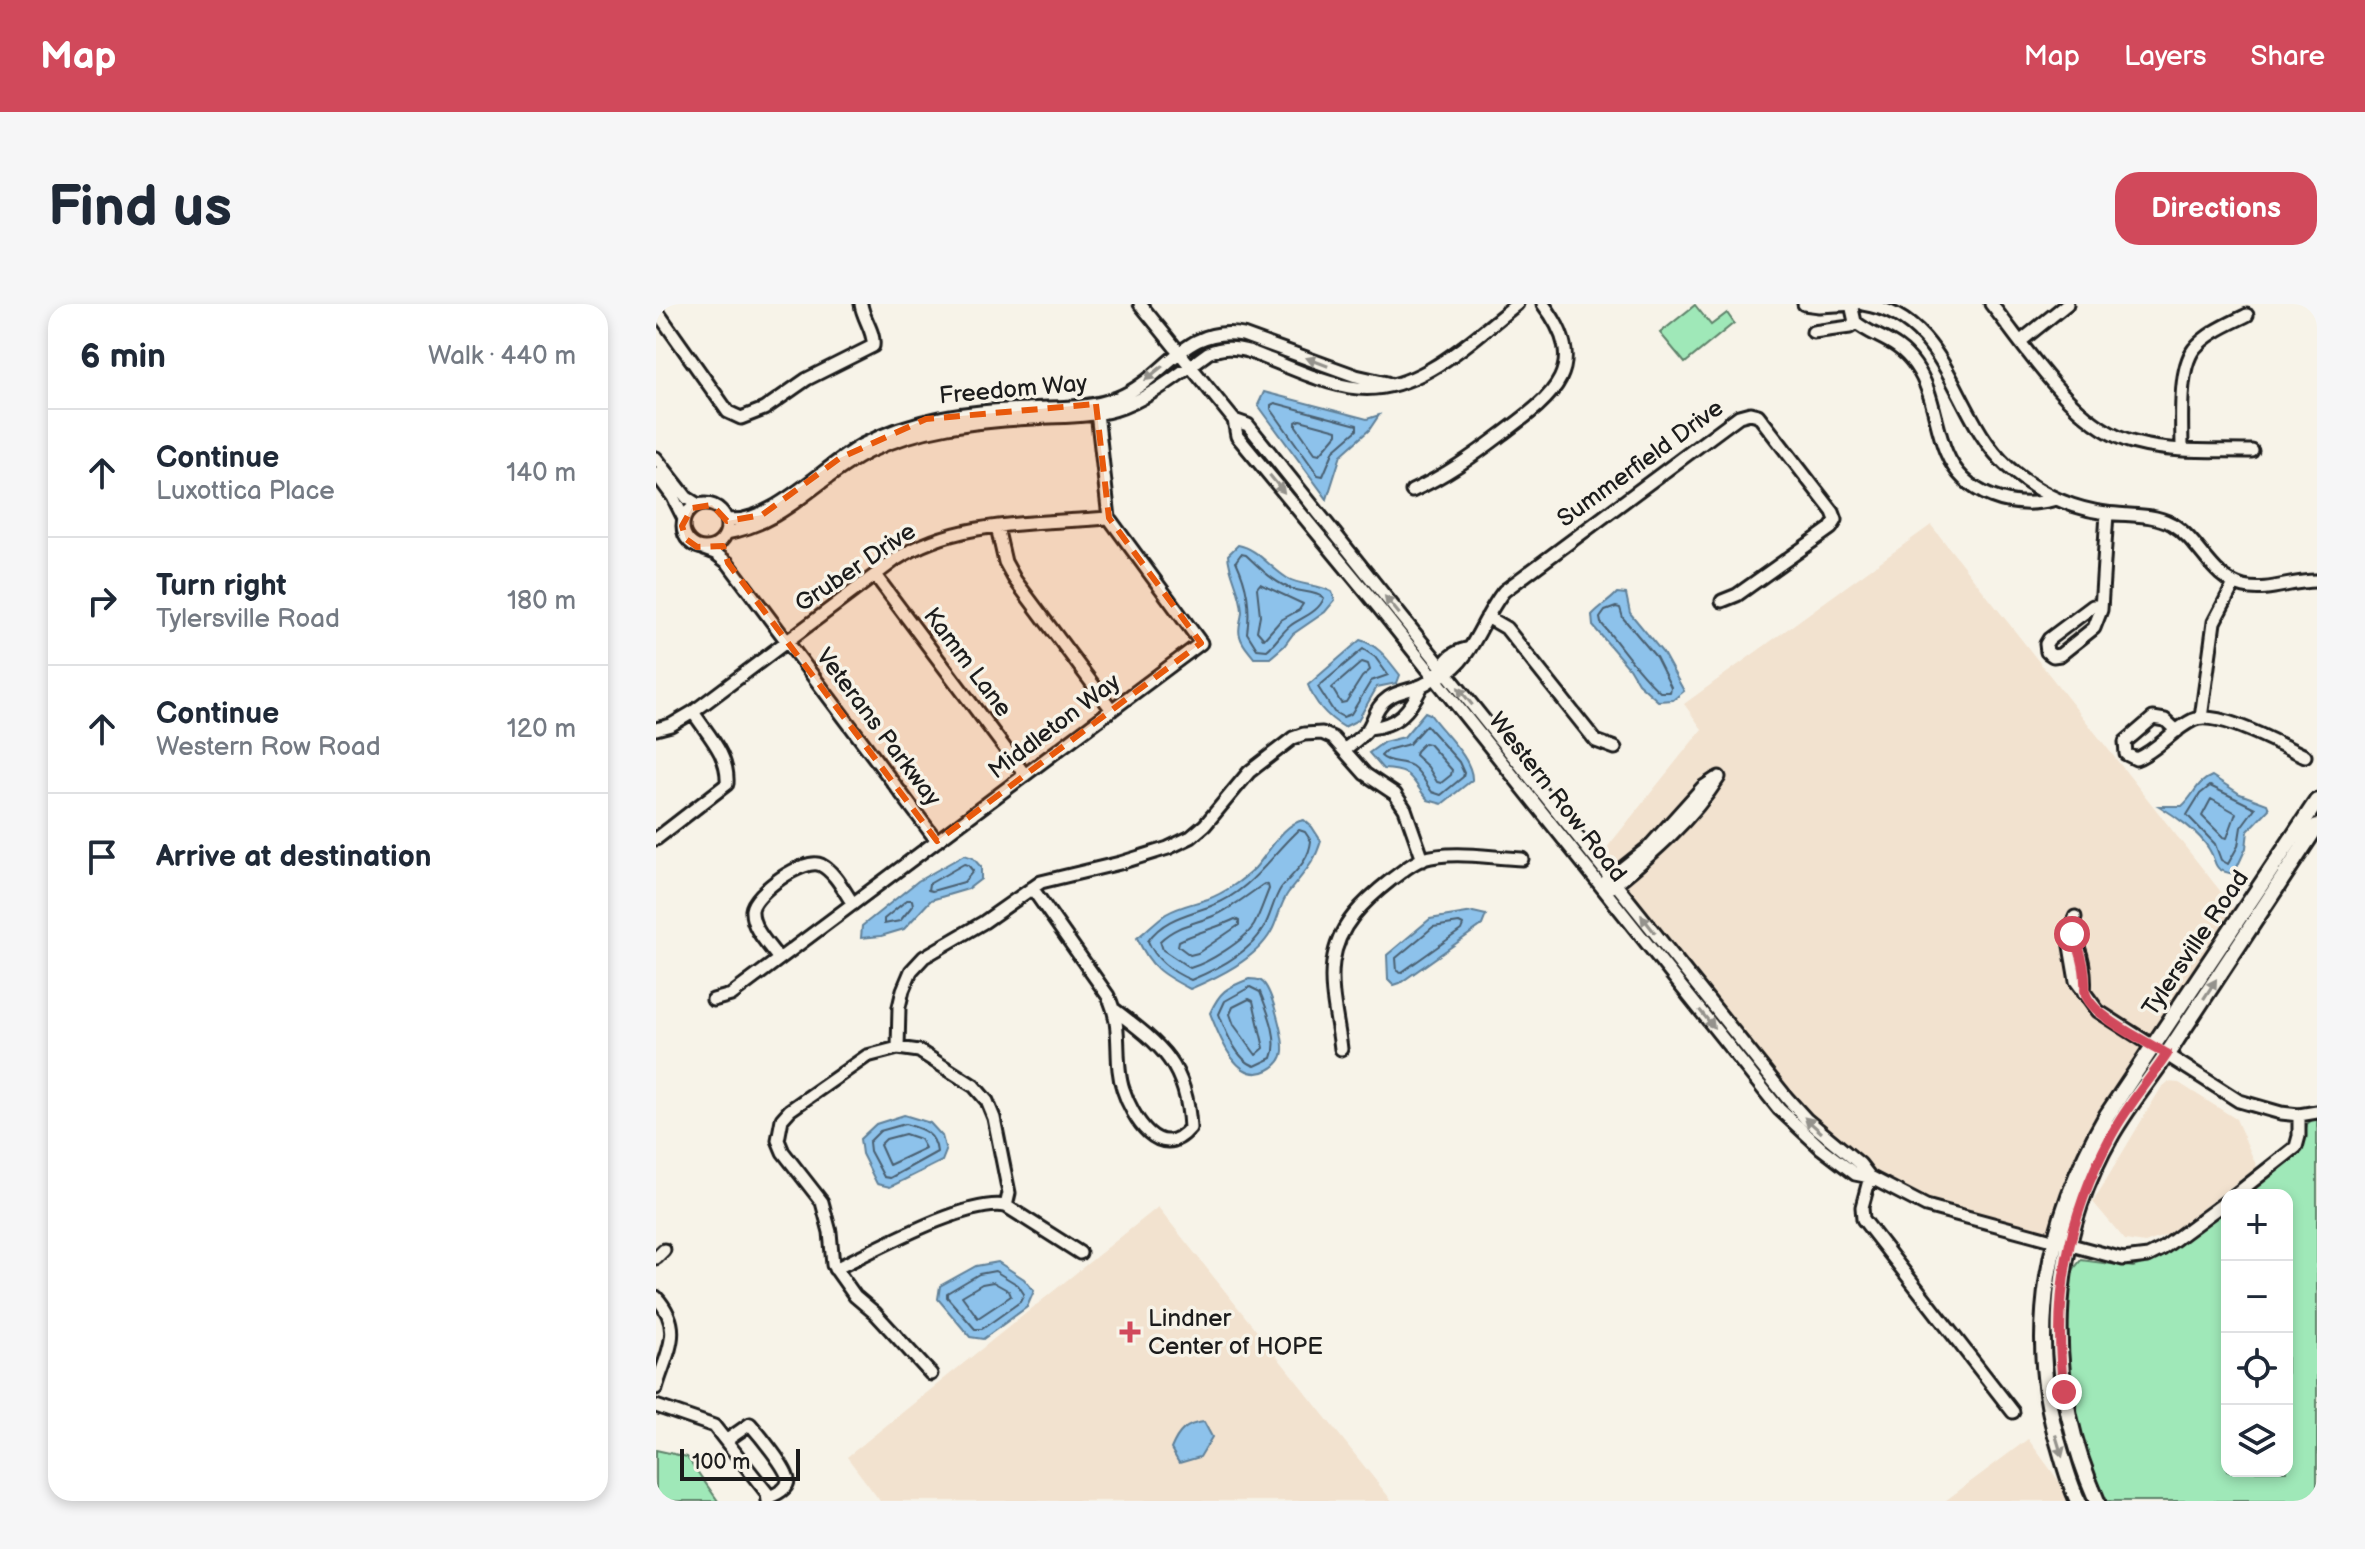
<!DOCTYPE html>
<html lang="en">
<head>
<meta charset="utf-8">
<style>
  body { margin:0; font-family:"Balsamiq Sans",sans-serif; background:#f6f6f7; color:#1f2937 }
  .controls { position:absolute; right:24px; bottom:24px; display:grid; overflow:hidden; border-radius:16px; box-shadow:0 4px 12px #0003 }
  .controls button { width:72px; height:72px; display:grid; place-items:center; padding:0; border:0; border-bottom:2px solid #e0e1e3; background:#fff; color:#1f2937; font:40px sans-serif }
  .scale { position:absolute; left:24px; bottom:20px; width:120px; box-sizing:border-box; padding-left:8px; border:4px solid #1c1c1c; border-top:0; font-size:22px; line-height:28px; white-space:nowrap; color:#1c1c1c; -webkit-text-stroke:6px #f7f3e8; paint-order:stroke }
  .stop { position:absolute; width:24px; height:24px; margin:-18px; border:6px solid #d1495b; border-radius:50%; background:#fff }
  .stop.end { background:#d1495b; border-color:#fff; box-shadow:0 2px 8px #0008 }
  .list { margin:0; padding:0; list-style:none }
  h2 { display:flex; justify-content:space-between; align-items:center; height:104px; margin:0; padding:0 32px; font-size:34px }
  h2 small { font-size:26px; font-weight:400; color:#747a83 }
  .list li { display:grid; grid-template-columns:52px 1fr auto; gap:24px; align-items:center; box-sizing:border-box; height:128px; padding:0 32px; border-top:2px solid #e0e1e3 }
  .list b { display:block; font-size:30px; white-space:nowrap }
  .list p { margin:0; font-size:26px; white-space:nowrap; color:#747a83 }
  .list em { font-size:26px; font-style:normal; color:#747a83 }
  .icon { flex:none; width:44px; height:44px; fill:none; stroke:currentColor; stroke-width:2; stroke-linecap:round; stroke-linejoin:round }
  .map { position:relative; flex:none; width:1661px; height:1197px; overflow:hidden; border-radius:24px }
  header { display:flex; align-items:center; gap:48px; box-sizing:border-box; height:112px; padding:0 40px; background:#d1495b; color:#fff }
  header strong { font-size:38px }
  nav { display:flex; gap:44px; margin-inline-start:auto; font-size:28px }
  .intro { display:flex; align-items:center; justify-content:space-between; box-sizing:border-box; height:192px; padding:0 48px }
  h1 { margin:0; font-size:56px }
  .button { padding:20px 36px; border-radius:24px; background:#d1495b; color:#fff; font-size:28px; font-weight:700 }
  main { display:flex; gap:48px; padding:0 48px }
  aside { flex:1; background:#fff; border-radius:24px; box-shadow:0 4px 12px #0003 }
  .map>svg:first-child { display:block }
  .built { fill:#f2e2cf }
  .green { fill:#9fe8b8; stroke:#5e826a; stroke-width:2 }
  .water { fill:#8dc2eb; stroke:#608098; stroke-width:2 }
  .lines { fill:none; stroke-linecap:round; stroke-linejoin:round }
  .shore { stroke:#495e6f; stroke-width:2 }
  .minor-casing { stroke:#1c1c1c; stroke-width:17 }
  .major-casing { stroke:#1c1c1c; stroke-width:20 }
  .minor { stroke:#f7f3e8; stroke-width:11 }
  .major { stroke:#f7f3e8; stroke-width:14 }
  .oneway { fill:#94928c }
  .route { stroke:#d1495b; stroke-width:10 }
  .marked { fill:#e8590c; fill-opacity:0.2; stroke:#e8590c; stroke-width:6; stroke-dasharray:16 10; stroke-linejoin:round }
  .poi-dot { fill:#d1495b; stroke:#f7f3e8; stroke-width:3 }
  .labels { text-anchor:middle; stroke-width:7; stroke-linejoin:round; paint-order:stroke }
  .street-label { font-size:24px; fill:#1c1c1c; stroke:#f7f3e8 }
  .poi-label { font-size:24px; fill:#1c1c1c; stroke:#f7f3e8; text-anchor:start }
</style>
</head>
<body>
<header>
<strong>Map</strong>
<nav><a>Map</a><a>Layers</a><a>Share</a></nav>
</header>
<div class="intro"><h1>Find us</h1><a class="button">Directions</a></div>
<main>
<aside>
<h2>6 min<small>Walk · 440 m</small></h2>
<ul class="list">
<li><svg class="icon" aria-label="ahead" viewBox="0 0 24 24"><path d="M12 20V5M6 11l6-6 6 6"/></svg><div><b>Continue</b><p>Luxottica Place</p></div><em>140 m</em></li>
<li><svg class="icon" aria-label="right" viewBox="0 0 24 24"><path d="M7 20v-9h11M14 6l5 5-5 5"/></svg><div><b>Turn right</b><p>Tylersville Road</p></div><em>180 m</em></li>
<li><svg class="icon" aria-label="ahead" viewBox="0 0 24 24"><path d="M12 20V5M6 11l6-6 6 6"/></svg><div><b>Continue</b><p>Western Row Road</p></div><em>120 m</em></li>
<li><svg class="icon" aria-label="arrive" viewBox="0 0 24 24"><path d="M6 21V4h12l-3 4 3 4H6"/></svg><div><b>Arrive at destination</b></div></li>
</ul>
</aside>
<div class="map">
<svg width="1661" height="1197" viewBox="0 0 1661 1197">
  <rect width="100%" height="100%" fill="#f7f3e8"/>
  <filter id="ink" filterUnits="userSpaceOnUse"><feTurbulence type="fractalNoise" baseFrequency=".0125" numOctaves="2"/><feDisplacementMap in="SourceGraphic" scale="16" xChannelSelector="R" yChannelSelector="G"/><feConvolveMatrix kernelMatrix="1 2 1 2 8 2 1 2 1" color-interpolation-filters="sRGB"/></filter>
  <g filter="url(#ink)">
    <!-- built -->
    <path class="built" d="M1275,221l309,391 -133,199 -54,126 -75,-19 -108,-45 -64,-58 -209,-259 105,-131 -18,-25z
      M1512,778l11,1 57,36 21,48 -88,67 -24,9 -20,-3 -32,-38 68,-114z
      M502,903l234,294h-512l-33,-44z
      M1372,1135l33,45 17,17h-133z"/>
    <!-- green -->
    <path class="green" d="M1039,1l16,20 16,-12 7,10 -49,40 -25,-30z
      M1661,812v385h-214l-26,-66 -14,-86 4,-72 14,-17 52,7 29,-10 65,-52v266h60v-276h-47l63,-50 4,-21z
      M0,1146l31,7 31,44h-62z"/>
    <!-- water -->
    <path class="water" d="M608,88l103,27 12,-4 -10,15 -28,25 -14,44 -69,-94z
      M582,241c19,3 32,23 49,33 14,8 31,6 45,14l3,8 -10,12 -32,22 -9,12 -14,12h-16c-5,-7 -12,-13 -14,-22 -3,-8 2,-17 2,-25 -1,-20 -13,-37 -14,-56z
      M961,289l9,1 4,19 33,40 21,38 -11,9 -15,1 -20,-18 -9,-15 -36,-42 -1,-11c8,-9 17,-13 25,-22z
      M704,336c19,5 28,20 40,35l-3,8 -20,4 -19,33 -14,7c-17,-10 -29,-23 -36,-42z
      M769,408l5,2c12,18 43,44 42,66l-30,24 -14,-4c-18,-21 -14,-30 -45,-31l-14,-16 15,-11 20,-5z
      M1556,472l28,18 27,10 2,5 -21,22 -2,17 -12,26c-24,-5 -15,-9 -25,-25 -9,-16 -35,-34 -50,-43h23c12,-10 14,-24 30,-30z
      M648,516l8,7 9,14c-7,24 -18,32 -33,52 -8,11 -10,27 -17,39 -15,27 -53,45 -81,57 -29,-15 -39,-21 -53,-51 10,-7 18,-17 29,-24 14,-8 27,-10 42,-15 16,-6 35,-19 47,-31 14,-15 28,-45 49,-48z
      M308,551l9,3 8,9v12l-13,10 -37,11 -27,29 -23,7 -20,2 1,-12 56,-45z
      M817,608l13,3 -4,10 -82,58 -6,2 -6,-6 -1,-24 43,-36z
      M593,675c3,0 10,1 12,2 11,6 23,58 22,70 -1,10 -7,15 -15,19 -31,16 -49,-34 -58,-57 10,-22 16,-25 39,-34z
      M248,811l26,8 12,13 4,15 -4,10 -52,26 -13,-3 -15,-30 -2,-15 16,-15z
      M342,958l26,17 10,12 -7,16 -44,32 -13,-2 -32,-38 2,-13 36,-20z
      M548,1118l8,15 -12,20 -21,6 -8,-14c7,-17 14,-25 33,-27z"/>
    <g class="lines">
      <!-- shore -->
      <path class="shore" d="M619,99l82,22v5l-23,20 -11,26 -5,-1 -47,-66v-4z
        M644,116l37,10v4l-17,20 -5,-1 -19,-27v-4z
        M585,250l5,1c13,12 25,25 41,32 12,6 27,3 37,11 -6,15 -22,19 -34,28 -9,7 -14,17 -23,24l-10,-1 -10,-16c4,-27 0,-48 -11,-72z
        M604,280l43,20 -4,6 -18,10 -17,19 -7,-8 3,-16 -3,-27z
        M960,303l4,1 3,10 33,39 15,30 -1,5h-10c-22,-19 -39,-46 -59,-69l-1,-5 5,-7z
        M707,345l12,8 13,18 -17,6 -20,33 -8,3 -9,-5 -16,-25z
        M706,358l6,2 2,6 -8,7 -16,25 -5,1 -9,-15z
        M770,421l33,37 5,11 -1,4 -22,18 -9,-3c-7,-9 -10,-19 -20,-26 -10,-6 -23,-2 -31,-10l6,-6 22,-6z
        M768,439l5,1 23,26 -1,5 -10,8 -4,-1 -9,-15 -13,-12 1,-4z
        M1554,482l45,22 -14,19 -3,19 -10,18 -7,-4 -6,-16 -28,-29 13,-21z
        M1555,495l25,14 -9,25 -4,-1 -21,-21z
        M643,526l6,2 6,9c-2,21 -18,32 -30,47 -8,12 -10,28 -18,41 -13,23 -48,41 -72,51 -19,-8 -35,-19 -43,-39 15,-22 39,-26 63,-35 39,-14 59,-49 88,-76z
        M308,560l4,1 5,6 -9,11 -32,9 -4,-1 1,-6z
        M608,580l4,1 1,4c-5,12 -9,25 -15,36 -10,16 -46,38 -64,43l-27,-18 -3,-9c19,-18 38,-17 60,-28 16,-8 29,-19 44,-29z
        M251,596h5l1,5 -13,16 -16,3v-5z
        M579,615l4,2v4l-41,28 -8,2 -12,-9 1,-5c18,-9 38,-13 56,-22z
        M803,619l4,2 -2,5 -59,42 -5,-1 -1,-13 37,-31z
        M594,683l10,5c7,18 20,47 12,66l-17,8c-18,-5 -30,-36 -36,-52l6,-13z
        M593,695l4,2 11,47 -8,7 -22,-30 -4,-11 3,-7z
        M249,820c17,5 30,8 32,28l-47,26 -6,-1 -14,-26 -1,-9 11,-11z
        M249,830l15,5 5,9 -36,17 -9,-20 6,-6z
        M339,967l23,14 6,9 -4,8 -38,27h-7l-28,-32v-4l32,-19z
        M337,978l16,9 2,5 -33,22 -16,-22 20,-12z"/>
      <!-- minor casing -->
      <g class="minor-casing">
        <path id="minor" d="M484,0l94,116 3,16 142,172 400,501 42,39 34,26 15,3 56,29 197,53 25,-3 14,-7 65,-48
          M1148,0l15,2 36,-2
          M1195,0l4,18c21,17 42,17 60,43 19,27 19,58 31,87 18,44 67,59 110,47
          M1207,0c88,14 89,112 145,163 28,25 61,41 98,46 22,3 45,0 66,11 28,16 39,55 72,63 24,6 49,-7 73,-6
          M1335,0c38,47 84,124 144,139 37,10 79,7 117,8
          M0,6l72,102 13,6 23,-9 43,-30 66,-33c2,-14 -10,-27 -12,-42
          M1157,28l37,-5 5,-5
          M1365,37l46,-37
          M578,116l14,5 539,673 19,21 54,45 10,13
          M1526,145c0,-26 -4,-79 12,-100 13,-16 35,-25 53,-34
          M0,154l31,40 11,7
          M0,170l17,23 11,22
          M756,187c33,-15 61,-35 90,-57 51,-38 90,-66 41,-130
          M27 222a22 22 0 1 1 44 0a22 22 0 1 1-44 0Z
          M70,215c41,9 99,-54 136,-74 52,-27 106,-34 165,-36 30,-2 62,0 90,-11 48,-18 66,-74 126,-63l113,41 31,7
          M341,223l8,35 10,18 97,130
          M70,229c60,-10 90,-55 142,-81 52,-25 109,-31 166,-34 26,-2 54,-1 80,-8 34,-10 65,-36 94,-57 14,-6 25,-6 40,-2 33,12 76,34 110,37 61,6 115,-50 159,-84
          M48,245l11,4 13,10 209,278
          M219,271l150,200
          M1445,302h-8l-44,33 -3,5 1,8 6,4 7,-1 34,-27 7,-18 6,-97
          M831,313l19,11 90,113 19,7
          M787,371c29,-14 40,-59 61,-84l235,-175 11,-3 8,2 75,97 3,8 -5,8 -94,67 -15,6
          M1545,414l13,-96 20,-38
          M713,424c29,-2 41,-18 53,-42
          M0,425l15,-4 22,-13 202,-152c62,-41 142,-36 214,-42
          M1521,427l-12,-11 -12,-2 -28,24 1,12 10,5c22,-9 36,-29 57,-39 25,-11 87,25 112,36
          M688,446c7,-6 18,-13 24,-21 7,-11 8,-23 20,-31 14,-10 35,-8 46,-21 12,-13 12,-23 32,-28
          M0,535l71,-55c2,-29 -19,-49 -34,-72
          M949,578l44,-35 54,-60 12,-8
          M956,583c40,-33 79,-66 107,-110
          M376,584l76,108c16,32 5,64 15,93 9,28 37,75 67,39 -3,-63 -28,-82 -75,-118
          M1419,613l-5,29 6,35 22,30 141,90 42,12 18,2 18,-3
          M1416,630c10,17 14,40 12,59
          M123,655c-10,-14 -28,-31 -27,-49 2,-17 52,-53 69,-45 14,7 23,26 32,39
          M57,696l18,-5 470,-352 -92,-125 -13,-114
          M242,744l1,-41 4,-17 8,-19 13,-14 60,-35 57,-40 79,-19 48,-15 23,-11 14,-12 44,-53 44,-34 11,-4 18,-1 11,5 32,36 30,20 10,15 18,51
          M685,745c-3,-28 -12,-59 -8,-87 5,-37 31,-61 59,-83 10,-7 19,-16 31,-20 30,-9 68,-1 99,0
          M1214,873l-8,30 1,12 150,193
          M1579,891l61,-48 3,-11v-21
          M0,954l8,-8
          M179,965c38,-18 133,-71 171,-63l74,47
          M0,993c29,32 11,54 0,91
          M275,1070l-56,-61 -20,-17 -22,-31 -3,-33 -8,-30 -39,-50 -5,-12 4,-21 8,-9 77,-54 31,-8 21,3 55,35 13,15 7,17 15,75 -3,13
          M0,1102l58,20 53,67 1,8
          M71,1136l23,-16c8,9 38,45 38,56 0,9 -11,14 -19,17"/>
      </g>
      <!-- major casing -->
      <g class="major-casing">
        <path id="major" d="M1422,1197c-8,-16 -13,-34 -18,-52 -36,-114 -12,-232 47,-334l210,-314
          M1441,1197c-53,-120 -51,-252 15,-367 19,-33 45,-63 65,-95 47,-71 93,-142 140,-213"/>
      </g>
      <!-- minor -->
      <use href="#minor" class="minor"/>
      <!-- major -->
      <use href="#major" class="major"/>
    </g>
    <!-- one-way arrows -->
    <defs><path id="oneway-solid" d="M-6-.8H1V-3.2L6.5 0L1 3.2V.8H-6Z" transform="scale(2)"/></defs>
    <g class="oneway">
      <use href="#oneway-solid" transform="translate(661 58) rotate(-159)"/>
      <use href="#oneway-solid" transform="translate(498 69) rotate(141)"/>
      <use href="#oneway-solid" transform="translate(621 180) rotate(51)"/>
      <use href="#oneway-solid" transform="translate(736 301) rotate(-129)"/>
      <use href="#oneway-solid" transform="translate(809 392) rotate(-129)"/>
      <use href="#oneway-solid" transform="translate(992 620) rotate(-128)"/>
      <use href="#oneway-solid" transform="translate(1554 685) rotate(-57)"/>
      <use href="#oneway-solid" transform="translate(1051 715) rotate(51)"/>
      <use href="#oneway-solid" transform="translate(1157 821) rotate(-138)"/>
      <use href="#oneway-solid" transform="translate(1403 1142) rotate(73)"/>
    </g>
  </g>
  <g class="lines" filter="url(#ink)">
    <!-- route -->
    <path class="route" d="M1408,1088c-12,-92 3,-174 47,-256 15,-29 38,-55 56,-82 -20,-12 -73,-37 -81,-59 -2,-5 0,-7 -1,-13 0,-15 -5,-35 -13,-48"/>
  </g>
  <!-- marked area -->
  <path class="marked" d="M440,100l13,114 92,125 -264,198 -209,-278 -5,-17 -26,1 -11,-8 -4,-13 10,-18 20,-3 15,16 35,-6 78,-57 86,-39z"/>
  <!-- markers -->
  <path class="poi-dot" d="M470 1016h8v8h8v8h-8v8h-8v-8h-8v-8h8z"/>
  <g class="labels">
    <!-- street labels -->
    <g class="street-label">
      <text transform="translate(357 85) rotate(-5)" y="8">Freedom Way</text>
      <text transform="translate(984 159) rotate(-36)" y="8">Summerfield Drive</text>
      <text transform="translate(199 263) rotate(-34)" y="8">Gruber Drive</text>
      <text transform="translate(312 358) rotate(53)" y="8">Kamm Lane</text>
      <text transform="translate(398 422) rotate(-37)" y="8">Middleton Way</text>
      <text transform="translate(223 423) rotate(53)" y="8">Veterans Parkway</text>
      <text transform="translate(902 493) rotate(52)" y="8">Western Row Road</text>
      <text transform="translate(1539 639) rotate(-56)" y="8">Tylersville Road</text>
    </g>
    <!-- poi labels -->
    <g class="poi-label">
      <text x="492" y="1022">Lindner<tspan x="492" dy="28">Center of HOPE</tspan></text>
    </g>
  </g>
</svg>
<div class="controls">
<button>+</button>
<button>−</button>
<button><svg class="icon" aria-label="locate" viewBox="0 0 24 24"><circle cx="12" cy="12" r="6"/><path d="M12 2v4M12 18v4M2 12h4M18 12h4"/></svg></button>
<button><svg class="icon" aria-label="layers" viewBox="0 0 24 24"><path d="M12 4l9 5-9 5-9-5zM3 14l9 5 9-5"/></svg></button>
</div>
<div class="scale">100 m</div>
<div class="stop" style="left:1416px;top:630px"></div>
<div class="stop end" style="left:1408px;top:1088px"></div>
</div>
</main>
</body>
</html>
